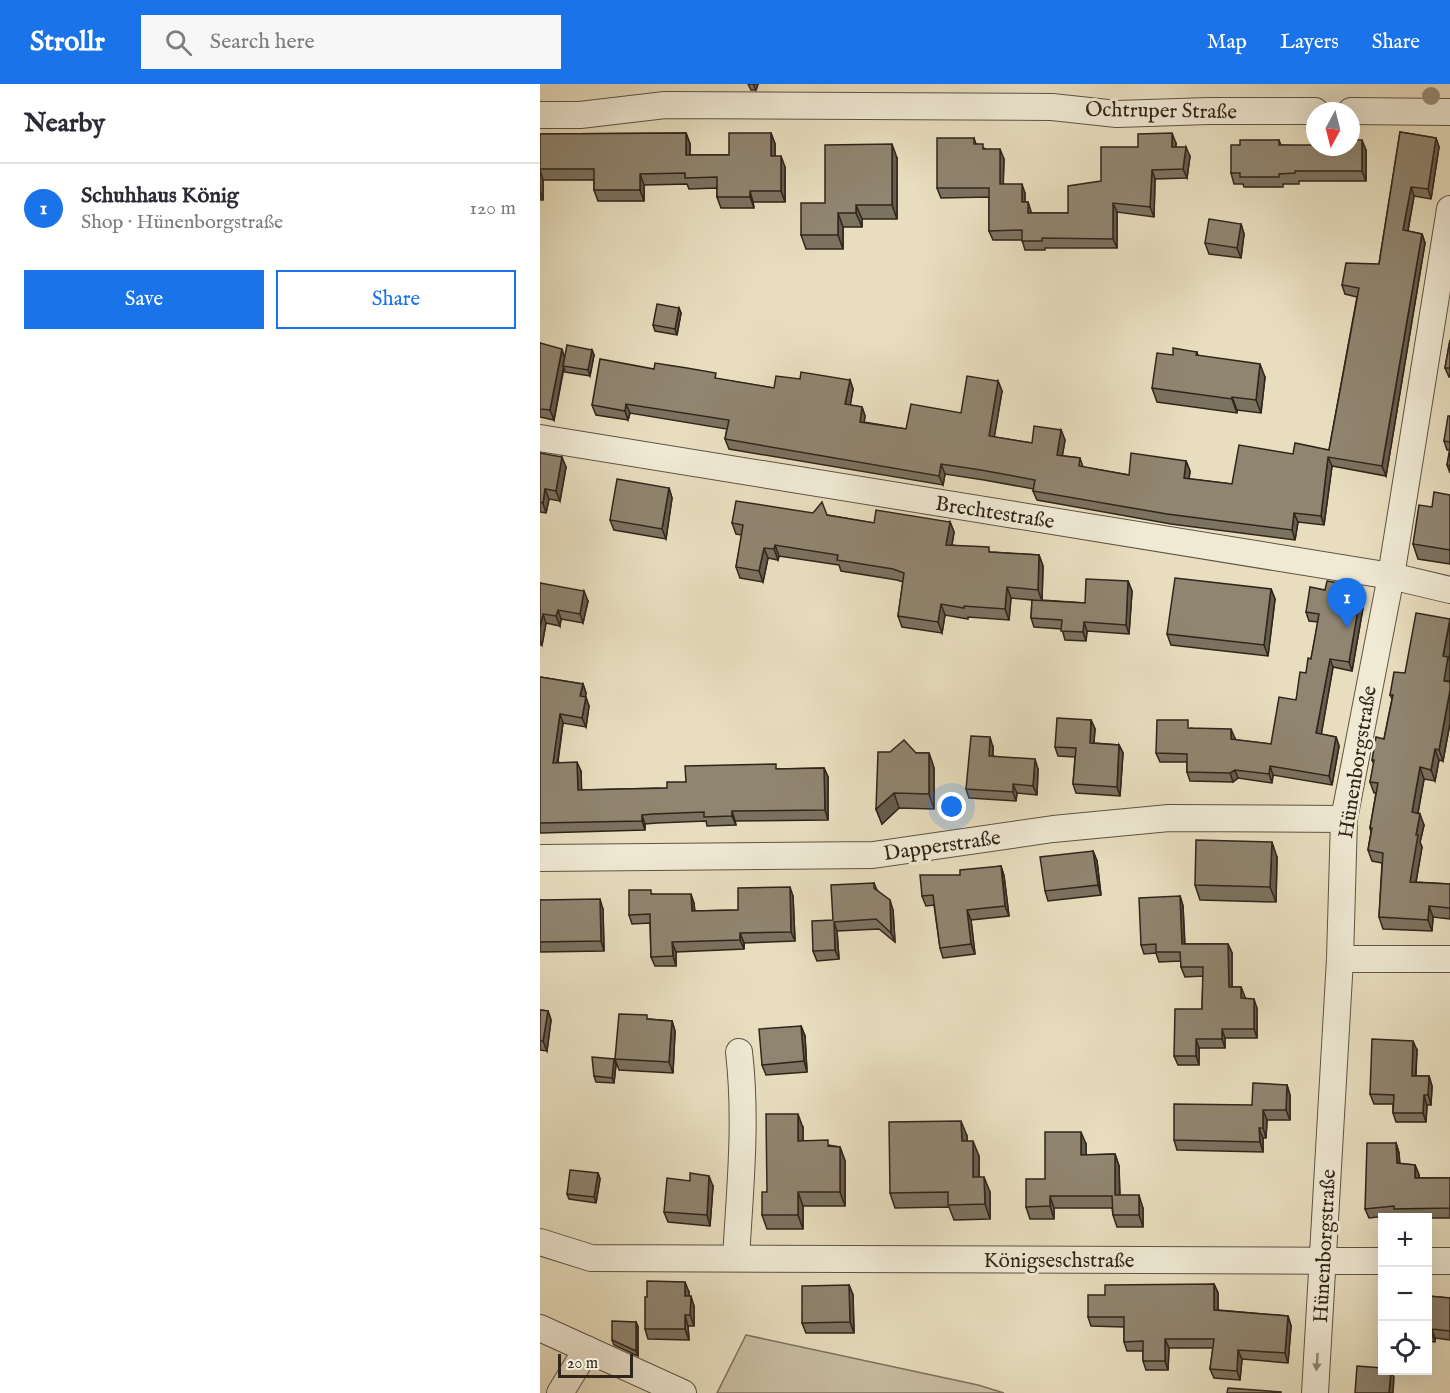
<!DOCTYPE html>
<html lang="en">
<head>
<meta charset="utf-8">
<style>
  body { margin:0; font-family:"IM FELL English",serif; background:#f7f7f7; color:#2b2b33 }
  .controls { position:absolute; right:18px; bottom:18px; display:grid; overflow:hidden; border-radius:0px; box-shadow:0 6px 24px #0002 }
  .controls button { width:54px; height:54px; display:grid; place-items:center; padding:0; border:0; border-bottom:2px solid #e1e1e2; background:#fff; color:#2b2b33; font:30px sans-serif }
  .compass { position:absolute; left:766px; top:18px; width:54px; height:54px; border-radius:50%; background:#fff; box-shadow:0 6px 24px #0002; rotate:187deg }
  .scale { position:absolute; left:18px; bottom:15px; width:75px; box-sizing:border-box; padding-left:6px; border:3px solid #30251b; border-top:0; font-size:16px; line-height:21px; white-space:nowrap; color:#30251b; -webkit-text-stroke:4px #f0ead5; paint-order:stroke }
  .you { position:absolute; left:412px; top:723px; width:21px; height:21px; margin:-15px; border:4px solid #fff; border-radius:50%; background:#1a73e8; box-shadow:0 0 0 9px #1a73e833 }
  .badge { display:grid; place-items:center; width:39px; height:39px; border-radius:50%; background:#1a73e8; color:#fff; font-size:20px; font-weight:700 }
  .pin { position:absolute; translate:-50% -50px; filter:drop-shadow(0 2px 3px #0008) }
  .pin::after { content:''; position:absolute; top:32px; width:21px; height:18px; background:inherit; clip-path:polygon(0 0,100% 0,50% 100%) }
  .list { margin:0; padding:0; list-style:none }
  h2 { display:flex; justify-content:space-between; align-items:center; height:78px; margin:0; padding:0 24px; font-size:26px }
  h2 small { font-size:20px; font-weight:400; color:#7c7c81 }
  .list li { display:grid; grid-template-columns:39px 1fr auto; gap:18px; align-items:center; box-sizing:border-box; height:90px; padding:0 24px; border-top:2px solid #e1e1e2 }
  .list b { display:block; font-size:22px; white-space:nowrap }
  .list p { margin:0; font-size:20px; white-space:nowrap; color:#7c7c81 }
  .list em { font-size:20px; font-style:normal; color:#7c7c81 }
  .actions { display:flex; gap:12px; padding:18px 24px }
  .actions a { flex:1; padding:14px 0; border:2px solid #1a73e8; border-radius:0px; text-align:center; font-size:21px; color:#1a73e8 }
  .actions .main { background:#1a73e8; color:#fff }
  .icon { flex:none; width:33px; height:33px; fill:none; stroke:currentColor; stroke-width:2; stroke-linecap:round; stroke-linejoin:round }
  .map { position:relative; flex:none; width:910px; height:1309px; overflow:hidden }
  header { display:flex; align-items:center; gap:36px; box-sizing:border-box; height:84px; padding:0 30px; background:#1a73e8; color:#fff }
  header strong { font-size:28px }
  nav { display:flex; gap:33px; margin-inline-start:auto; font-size:21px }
  .search { width:420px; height:54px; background:#f7f7f7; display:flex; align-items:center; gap:15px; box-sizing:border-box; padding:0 21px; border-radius:0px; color:#7c7c81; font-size:22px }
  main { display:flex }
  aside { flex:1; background:#fff }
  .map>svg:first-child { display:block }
  .green { fill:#c9bfa3; stroke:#7c725f; stroke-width:1.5 }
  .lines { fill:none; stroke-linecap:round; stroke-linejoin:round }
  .minor-casing { stroke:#5e5344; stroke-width:28 }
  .minor { stroke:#f0ead5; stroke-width:26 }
  .tree { fill:#988e78 }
  .wall { fill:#7c7260; stroke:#30251b; stroke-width:1.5 }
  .shaded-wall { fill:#655d4e; stroke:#30251b; stroke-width:1.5 }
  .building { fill:#908570; stroke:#30251b; stroke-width:1.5 }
  .oneway { fill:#908878 }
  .labels { text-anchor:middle; stroke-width:6; stroke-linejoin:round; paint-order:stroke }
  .street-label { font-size:21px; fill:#30251b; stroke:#f0ead5 }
</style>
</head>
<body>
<header>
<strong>Strollr</strong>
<div class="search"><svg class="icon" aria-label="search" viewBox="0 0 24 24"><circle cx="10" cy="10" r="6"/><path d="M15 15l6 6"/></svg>Search here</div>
<nav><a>Map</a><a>Layers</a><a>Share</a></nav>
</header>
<main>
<aside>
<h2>Nearby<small></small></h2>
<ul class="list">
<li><span class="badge">1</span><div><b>Schuhhaus König</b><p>Shop · Hünenborgstraße</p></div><em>120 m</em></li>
</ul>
<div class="actions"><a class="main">Save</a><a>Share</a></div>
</aside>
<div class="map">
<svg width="910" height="1309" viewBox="0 0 910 1309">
  <rect width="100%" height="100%" fill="#e8debf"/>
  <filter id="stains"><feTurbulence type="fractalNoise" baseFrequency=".00333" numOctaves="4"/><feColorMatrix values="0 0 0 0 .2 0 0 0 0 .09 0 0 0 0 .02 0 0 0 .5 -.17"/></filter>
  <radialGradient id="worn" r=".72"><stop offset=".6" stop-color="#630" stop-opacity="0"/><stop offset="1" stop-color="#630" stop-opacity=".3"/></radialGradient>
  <!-- green -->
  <path class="green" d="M206,1251l232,50 26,8h-287z"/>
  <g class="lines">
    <!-- minor casing -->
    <g class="minor-casing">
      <path id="minor" d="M811,27l99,1
        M0,31h40l85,-10 387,2 65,7 92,-3h106
        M0,354l851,138 59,14
        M0,774l333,-3 180,-26 116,-11 175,1
        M800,875h110
        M0,1158l51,16 791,3
        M196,1174c4,-69 11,-138 3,-206
        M888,1177h22
        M0,1244l143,65
        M20,1309l27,-44
        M775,1309l25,-434 4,-140 47,-243 59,-367"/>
    </g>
    <!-- minor -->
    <use href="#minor" class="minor"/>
  </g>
  <!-- trees -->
  <circle class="tree" cx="891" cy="12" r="9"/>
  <!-- wall -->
  <path class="wall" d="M208,0h10l-2,6h-5z
    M860,48l36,6 3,9 -8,52 -17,-3 -6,35 14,3 3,9 -39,233 -54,-10 -8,59 -26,-3 -3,18 -124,-16 -134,-24 -4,-9 1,-2 -50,-9 -39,-6 -2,11 -214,-36 -4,-10 2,-10 -97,-16 -2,7 -32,-5 -4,-10 62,-36 64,10 56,9 26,-9 50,1 3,9 -3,16 12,2 3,9 -1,6 42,7 55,-16 37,-32 4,10 -8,46 38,6 29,-13 4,10 -3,16 18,2 3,9 46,8 57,-14 4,10 -1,8 43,5 61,-30 36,-4 28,-153 -12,-3 -3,-9 37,-21z
    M146,49l4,11v11h39l42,-22 4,11v12l10,11v35h-32l1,6h-33l-4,-11v-9l-28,1 -2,-5 -43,1v16h-46l-4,-11v-10h-51v20h-3v-66z
    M434,54l2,6 28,15 -1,25 22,9v9h3l3,11h37l70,-66 38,-4v4l14,9 -3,22 -32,1 -1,38 -37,-5v36h-72v2h-20l-3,-10h-29l-4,-9v-34l-48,1 -4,-10z
    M739,56l2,5 85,5v31h-67v3h-16v3h-39l-1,-3h-9l-3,-11 9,-28z
    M357,74v61h-35v8h-19v22h-37l-5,-14 24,-32z
    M701,140l3,10 -3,24 -32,-4 -4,-11z
    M139,224l2,5 -4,22 -22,-4 -2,-6z
    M910,256v37h-1l-4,-9z
    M0,259l25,14 27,-7 2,5 -4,21 -25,-4 -1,-4 -10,52 -14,-3z
    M657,268l1,4 67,21 -4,36 -24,-3v3l-80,-11 -5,-14 21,-33z
    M910,332v57l-3,-8 3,-15h-3l-3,-9z
    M0,369l26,14 -6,34 -11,-2 -3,14 -6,-1z
    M129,404l3,10 -6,41 -52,-9 -4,-10z
    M910,411v69l-32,-5 -5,-15 19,-37z
    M287,431l47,8 76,-1 4,10 -2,13 39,7 48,3 4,11 -1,34 43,3 43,-22 4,10 -3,43 -42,-3 -1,10 -21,-1 -3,-11 -28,-2 -3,-9 1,-18 -21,-2 -2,22 -41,-3v2l-23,-4 -3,18 -40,-6 -4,-11 5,-34 -6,-2 -56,-9 -2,-6 -60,-9 -1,4 -10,-2 -5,24 -23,-4 -4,-11 6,-32 -6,-1 -4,-11z
    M0,499l48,18 -5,22 -22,-4 -1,7 -14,-3 -4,22h-2z
    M822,503l3,9 -13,75 -19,-4 -12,67 15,3 3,9 -7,39 -59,-10 -1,8 -34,-5 -5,4 -43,-1 -3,-9v-10h-27l-4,-9 35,-25 44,10v2l36,4 25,-44 15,-41 7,-37 -9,-1 -3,-9 19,-22z
    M731,505l4,10 -7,57 -97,-11 -4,-11z
    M910,535v34l-1,6 1,3v61l-7,38 -4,-1 -4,21 -11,-2 -6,34 6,12 -4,17 2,5 -6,35 34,2v35l-17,-2 -1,14 -49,-2 -4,-12 3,-54 -10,-2 -4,-11 3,-18 -1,-4 6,-35h-2l-4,-11 4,-18 -2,-4 12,-21 8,-40 -2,-4 15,-22z
    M0,593l43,7 3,9 -1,4 4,9 -3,21 -23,-4 -5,39 23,9v19l86,-2 19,-6 92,-13 46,-1 4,9v43l-93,1 1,4 -29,1 -1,-5 -49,2 -12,1v6l-105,3z
    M551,636l4,9 -1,14 25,2 4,8 -3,43 -44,-3 -3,-9 2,-27 -17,-1 -3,-9z
    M453,663v9l45,13 -1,26 -20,-2 -1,8 -47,-3 -3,-9z
    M376,669h13l5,15v41l-35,-1 -17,16 -6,-15z
    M553,767l4,10 4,34 -53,6 -3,-10z
    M737,773l-1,45 -76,-2 -5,-15z
    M461,782l3,10 5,40 -38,4 4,34 -32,4 -3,-10 -6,-43 -8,1 -4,-10 38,-21z
    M334,799l3,7 16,20 2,32 -16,-13 -42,2 2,28 -22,2 -4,-10 20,-31z
    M112,810l42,9 1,8 43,-1 55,-14 2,45 -51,2v6l-68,3v14h-21l-4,-9 -1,-34 -18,1 -3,-9z
    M640,812l3,10 2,38h43l4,9v34h9l4,11 12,10v30h-32v10h-26v17h-21l-4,-9 28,-47 1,-33 -18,1 -4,-10v-6l-22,1 -3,-9 -12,1 -3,-9z
    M0,816l63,9 1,42 -64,1z
    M0,926l8,1 3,9 -4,31 -7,-1z
    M108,935l24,2 3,10 -2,42 -54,-3 -4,-11z
    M261,942l4,10 2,36 -41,3 -4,-10z
    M877,966l-1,26h13l3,10 -1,19h-4l-1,17h-30l-3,-9v-9h-19l-4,-10z
    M74,975l2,5 -2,19 -18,-1 -2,-6z
    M747,1001l3,10v25h-23l-1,18h-3v14l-86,-2 -3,-10 78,-35z
    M263,1044v13l37,6 5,14v45h-42v23h-36l-5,-14 5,-23z
    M427,1052v5l12,15v21l11,15v27l-36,1 -5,-13 -54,1 -5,-15z
    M856,1059l3,10 1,11 15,1 4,10v3h31v40h-52l-1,-3 -28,3 -4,-9z
    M546,1060v11l29,-1 4,12 1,29 23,13v19h-26l-4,-12 -1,-7h-58v11h-24l-4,-12 19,-28z
    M58,1089l2,6 -4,24 -27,-4 -2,-5z
    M173,1102l-3,40 -42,-4 -4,-10z
    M674,1200l4,9v17l70,6 3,10 -3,37 -46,-4 -2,21 -26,-2 -4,-9 3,-21h-44l-1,22h-22l-3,-9v-10h-16l-3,-9v-15l-33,-1 -3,-9 17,-22z
    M309,1201l4,10 1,38h-48l-4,-10z
    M149,1208v4l5,10v20h-6l1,14 -41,-1 -3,-10z
    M888,1212l22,2v42l-15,-2v4l-7,-1z
    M96,1238l2,5v29l-24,-11 -2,-5z"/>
  <!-- shaded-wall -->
  <path class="shaded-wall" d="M213,0h5l-2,6z
    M146,49l4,11v22l-4,-11z
    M231,49l4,11v23l-4,-11z
    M632,49l4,10 -1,13 -3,-9z
    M896,54l3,9 -8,52 -3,-10z
    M822,56l4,10v31l-4,-10z
    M352,60l5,14v61l-5,-14z
    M646,63l4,9 -3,22 -4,-9z
    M460,65l4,10 -1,34 -3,-9z
    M241,72l4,11v35l-4,-11z
    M0,86l3,10v20l-3,-9z
    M612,86l3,9 -1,38 -4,-10z
    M100,90l4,11v16l-4,-11z
    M482,100l3,9v18l-3,-9z
    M871,103l3,9 -8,44 -3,-10z
    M210,107l3,11 1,6 -4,-11z
    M488,118l3,9v12l-3,-10z
    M573,119l4,9v36l-4,-9z
    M316,121l6,14v8l-6,-14z
    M298,129l5,14v22l-5,-14z
    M701,140l3,10 -3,24 -4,-10z
    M882,150l3,9 -39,233 -4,-10z
    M139,224l2,5 -4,22 -2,-6z
    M22,265l3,10 -11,61 -4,-10z
    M52,266l2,5 -4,21 -2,-6z
    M720,280l5,13 -4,36 -5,-13z
    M310,296l3,9 -4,24 -4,-9z
    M458,297l4,10 -9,54 -4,-9z
    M692,313l5,13v3l-5,-14z
    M86,320l4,9 -2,7 -3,-9z
    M322,323l3,9 -2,15 -3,-9z
    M521,346l4,10 -4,24 -4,-9z
    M22,373l4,10 -6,34 -4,-10z
    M788,373l4,9 -8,59 -3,-9z
    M646,377l4,10 -2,16 -4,-9z
    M401,380l4,10 -2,11 -4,-9z
    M129,404l3,10 -6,41 -4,-10z
    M5,405l4,10 -3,14 -3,-10z
    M754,429l4,9 -3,18 -3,-10z
    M410,438l4,10 -4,24 -4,-11z
    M235,461l4,11 -1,4 -4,-11z
    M224,464l4,10 -5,24 -4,-11z
    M499,471l4,11 -1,35 -4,-11z
    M588,497l4,10 -3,43 -3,-9z
    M467,503l4,11 -2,22 -4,-11z
    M822,503l3,9 -13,75 -3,-9z
    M731,505l4,10 -7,57 -4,-11z
    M44,507l4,10 -5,22 -3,-9z
    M401,520l4,11 -3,18 -4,-11z
    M18,526l3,9 -1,7 -4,-10z
    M3,530l3,9 -4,22 -2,-5v-12z
    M910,537v32l-1,6 1,3v19h-6l-1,-25z
    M544,538l3,9 -1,10 -3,-9z
    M790,575l3,8 -13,75 -4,-9z
    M43,600l3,9 -2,13 -4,-10z
    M910,606v33l-7,38 -4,-11z
    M46,613l3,9 -3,21 -4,-9z
    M20,630l3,9 -7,49 -3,-9z
    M551,636l4,9 -2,22 -3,-8z
    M691,645l4,9 -1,10 -3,-9z
    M450,653l3,10 -1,18 -3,-9z
    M796,653l3,9 -7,39 -3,-9z
    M579,661l4,8 -3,43 -3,-9z
    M895,665l4,11 -4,21 -4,-11z
    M389,669l5,15v41l-5,-15z
    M495,675l3,10 -1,26 -4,-9z
    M37,678l4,9 1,28 -4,-9z
    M730,682l3,9 -1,8 -3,-9z
    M880,683l4,12 -8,44 -4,-11z
    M284,684l4,9v43l-3,-10z
    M695,686l3,8 -5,4 -3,-9z
    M473,700l4,9 -1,8 -3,-9z
    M354,709l5,15 -17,16 -6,-15z
    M192,727l3,10 1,4 -4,-9z
    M880,730l4,11 -4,17 2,5 -8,46 -4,-11 6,-47z
    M102,731l3,9v6l-3,-9z
    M732,758l5,15 -1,45 -6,-15z
    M553,767l4,10 4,34 -3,-10z
    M461,782l3,10 5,40 -4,-10z
    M250,803l3,9 2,45 -4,-9z
    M151,810l3,9 1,18 -3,-10z
    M640,812l3,10 2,48 -3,-10z
    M60,815l3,10 1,42 -3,-10z
    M350,816l3,10 2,32 -4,-9z
    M889,822l4,11 -1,14 -4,-11z
    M427,826l4,10 4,34 -4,-10z
    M294,838l3,9 2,28 -4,-9z
    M200,849l4,10v6l-4,-9z
    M132,858l4,10v14l-3,-10z
    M688,860l4,9v44l-3,-10z
    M701,903l4,10v11l-4,-10z
    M714,915l3,9v30l-3,-9z
    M8,927l3,9 -4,31 -4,-10z
    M132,937l3,10 -2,42 -4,-11z
    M261,942l4,10 2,36 -3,-11z
    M682,945l3,9v10l-3,-9z
    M656,955l3,9v17l-3,-9z
    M873,957l4,9 -2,35 -3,-9z
    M74,975l2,5 -2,19 -2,-5z
    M889,992l3,10 -1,19 -3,-10z
    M747,1001l3,10v25l-4,-10z
    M884,1011l3,10 -1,17 -3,-9z
    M723,1026l4,10 -1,18 -3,-10z
    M258,1030l5,14v27l-5,-14z
    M421,1037l6,15v20l-5,-15z
    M719,1044l4,10v14l-3,-10z
    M541,1048l5,12v23l-5,-12z
    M433,1057l6,15v36l-6,-15z
    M856,1059l3,10 1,19 -3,-9z
    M300,1063l5,14v45l-5,-14z
    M575,1070l4,12 1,42 -5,-13z
    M875,1081l4,10v12l-4,-9z
    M58,1089l2,6 -4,24 -2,-6z
    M169,1092l4,10 -3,40 -3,-11z
    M444,1093l6,15v27l-5,-15z
    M258,1108l5,14v23l-5,-14z
    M599,1111l4,13v19l-4,-12z
    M510,1112l4,12v11l-4,-13z
    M145,1198l4,10v14l-4,-10z
    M674,1200l4,9v26l-4,-9z
    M309,1201l4,10 1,38 -4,-11z
    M151,1212l3,10v20l-4,-11z
    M145,1231l3,11 1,14 -4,-11z
    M748,1232l3,10 -3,37 -3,-10z
    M96,1238l2,5v29l-2,-5z
    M892,1245l3,9v4l-4,-10z
    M625,1255l4,9 -1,22 -3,-9z
    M698,1266l4,9 -2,21 -3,-9z
    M851,1287l3,6 -1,16h-4z"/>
  <!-- building -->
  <path class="building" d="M860,48l36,6 -8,51 -17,-2 -8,43 19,4 -40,232 -54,-9 -7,59 -27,-3 -2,17 -125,-16 -134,-23 2,-11 -54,-10 -40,-6 -2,12 -214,-37 4,-19 -103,-16 -1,7 -33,-6 8,-46 54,10 1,-6 32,5 29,5 -1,5 59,10 2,-12 24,3 1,-7 49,8 -5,24 17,3 -2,15 46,7 5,-25 50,9 6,-37 31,5 -9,55 43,7 2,-17 27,4 -4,25 23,3 -1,8 50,9 2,-22 55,8 -2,17 48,6 7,-39 54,9 2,-11 34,7 30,-162 -17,-3 4,-22 33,1z
    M146,49v22h43v-22h42v23h10v35h-31v6h-33v-20l-32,1v-5l-45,1v16h-46v-21h-54v-35z
    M632,49v14h14l-3,22 -31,1 -2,37 -37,-4v36l-71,-1v3h-20v-11l-33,1v-43h-52v-50h37v6h9v5h17v35h22v18h6v11h40v-27l33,-5v-34h37v-13z
    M700,56h39v5h36v2h36v-7h11v31h-67v2l-16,1v3h-39v-4h-9v-28h9z
    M352,60v61h-36v8h-18v22h-37v-32h24v-58z
    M669,135l32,5 -4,24 -32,-5z
    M117,220l22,4 -4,21 -22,-4z
    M910,256v28h-5z
    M0,259l22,6 -12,61 -10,-1z
    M27,261l25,5 -4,20 -25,-4z
    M633,264l24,4 -1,3 64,9 -4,36 -24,-3v2l-80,-11 5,-35 16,2z
    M908,332h2v26l-6,-1z
    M910,364v18l-3,-1z
    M0,369l22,4 -6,34 -11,-2 -2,14 -3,-1z
    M77,395l52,9 -7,41 -52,-9z
    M894,408l16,3v55l-37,-6 6,-39 13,2z
    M196,417l77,12 9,-11 5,13 47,8 2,-13 74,12 -4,23 43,2v5l50,3 -1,35 -31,-3 -2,22 -41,-3v2l-23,-4 -3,18 -40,-6 6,-43 -11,-4 -56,-9 1,-5 -63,-10 -1,4 -10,-1 -5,23 -23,-4 7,-42 -11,-2z
    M635,494l96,11 -7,56 -97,-11z
    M546,495l42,2 -2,44 -42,-3 -1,10 -22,-1 1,-11 -31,-2 1,-18 53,3z
    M787,497l35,6 -13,75 -19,-3 -14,74 20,4 -7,39 -59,-10 -1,8 -34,-4 -5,3 -43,-1v-18l-31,-1 1,-33h31v8l43,1v10l40,5 8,-47 17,3 4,-28 6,1 2,-15 3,1 8,-45 -13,-2 4,-25 15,3z
    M0,499l44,8 -4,23 -22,-4 -2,6 -13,-2 -3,14z
    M876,529l34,6 -7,37 5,1 -4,24 6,1v8l-11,60 -4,-1 -4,21 -11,-3 -8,45 8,2 -4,21h2l-8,47 40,2v24l-21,-2 -1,14 -49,-3 4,-64 -15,-3 4,-22h-2l8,-45 -8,-1 4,-22h-2l4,-23 8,2 9,-44h-3l4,-23 11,1z
    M0,593l43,7 -3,12 6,1 -4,21 -22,-4 -7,49 24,-1 1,28 89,-2v-6h19l-1,-16 91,-2v5l48,-1 1,42 -93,1v5l-28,1v-5l-51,2 -11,1v6l-102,2z
    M517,634l34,2 -1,23 29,2 -2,42 -44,-3 3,-36 -21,-1z
    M431,652l19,1 -1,19 46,3 -2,27 -20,-2v8l-47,-3z
    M364,656l12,13h13v41l-35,-1 -18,16 2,-57h12z
    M656,756l76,2 -2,45 -75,-2z
    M553,767l5,34 -53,6 -5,-34z
    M461,782l4,40 -38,4 4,34 -31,4 -7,-53 -11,1 -2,-21h40v-5z
    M334,799v5l16,12 1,33 -15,-14 -42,3 1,28 -22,1 -1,-30 21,-1 -2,-35z
    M250,803l1,45 -51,1v7l-68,2 1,14 -22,1 -1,-43 -21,1v-25h22v4h40l1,17 46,-1v-22z
    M640,812l2,48h46l1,43h12v11l13,1v30h-32v10h-26v17h-22l1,-47h27l1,-42h-22l-1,-15h-24v-8l-15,1 -2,-47z
    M60,815l1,42 -61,1v-42z
    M0,926l8,1 -5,30h-3z
    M79,930l28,1v4l25,2 -3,41 -54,-3z
    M261,942l3,35 -42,4 -3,-36z
    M832,955l41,2 -1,35h17l-1,19h-4l-1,18h-30l1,-18 -24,-1z
    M52,973l22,2 -2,19 -18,-2z
    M713,999l34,2 -1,25h-23v18h-4l1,14 -86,-2v-36l78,1z
    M226,1030h32v27l30,-1v6l12,1v45h-42v23h-36v-23h5z
    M421,1037l1,20h11v36h11l1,27 -37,1v-13l-58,1 -1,-71z
    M505,1048h36v23l34,-1v41h24v20h-26l-1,-19h-62v10l-24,1v-28h19z
    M827,1059h29l1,20 18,2v13h35v30l-56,1v-3l-29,3z
    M30,1086l28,3 -4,24 -27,-3z
    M150,1089l19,3 -2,39 -43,-3 3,-34 23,3z
    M107,1197l38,1v14h6l-1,19h-5v14h-40v-32h2z
    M674,1200v26l74,6 -3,37 -47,-3 -1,21 -27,-2 4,-30h-49v22h-22v-20l-19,1v-25h-36v-22h17v-10z
    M309,1201l1,37 -48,1v-37z
    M888,1212l22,2v33l-18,-2 -1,3h-3z
    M72,1237l24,1v29l-24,-11z
    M817,1282l26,2v3h8l-2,22h-34z
    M688,1304l53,4v1h-54z"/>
  <!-- one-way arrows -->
  <defs><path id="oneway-solid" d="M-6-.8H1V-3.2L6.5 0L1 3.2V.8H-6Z" transform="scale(1.5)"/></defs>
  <use class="oneway" href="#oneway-solid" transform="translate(777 1278) rotate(94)"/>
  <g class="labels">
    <!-- street labels -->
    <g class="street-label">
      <text transform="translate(621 26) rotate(1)" y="7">Ochtruper Straße</text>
      <text transform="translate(455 428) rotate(9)" y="7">Brechtestraße</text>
      <text transform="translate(817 678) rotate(-81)" y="7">Hünenborgstraße</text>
      <text transform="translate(402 761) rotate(-8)" y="7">Dapperstraße</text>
      <text transform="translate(784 1162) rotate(-87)" y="7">Hünenborgstraße</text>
      <text x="519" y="1183">Königseschstraße</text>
    </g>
  </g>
  <rect width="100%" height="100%" filter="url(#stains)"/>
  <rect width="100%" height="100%" fill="url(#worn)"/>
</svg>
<div class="controls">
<button>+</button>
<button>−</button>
<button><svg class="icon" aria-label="locate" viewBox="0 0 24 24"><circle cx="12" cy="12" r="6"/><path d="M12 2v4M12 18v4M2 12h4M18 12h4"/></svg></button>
</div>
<svg class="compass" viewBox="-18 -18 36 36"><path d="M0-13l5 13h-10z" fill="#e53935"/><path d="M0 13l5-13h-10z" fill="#7c7c81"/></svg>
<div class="scale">20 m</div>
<div class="you"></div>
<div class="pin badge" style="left:807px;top:544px">1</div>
</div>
</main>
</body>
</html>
